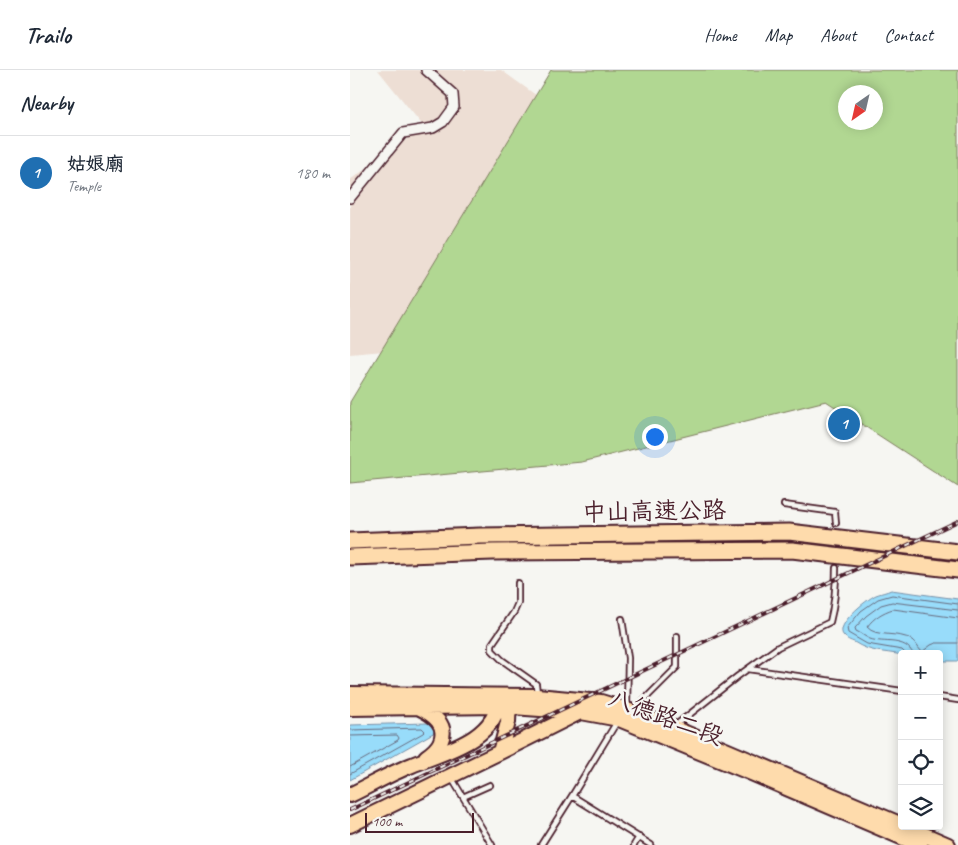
<!DOCTYPE html>
<html lang="en">
<head>
<meta charset="utf-8">
<style>
  body { margin:0; font-family:Caveat,"LXGW WenKai TC",sans-serif; background:#f6f6f7; color:#1f2937 }
  .controls { position:absolute; right:15px; bottom:15px; display:grid; overflow:hidden; border-radius:5px; box-shadow:0 2px 12px #0003 }
  .controls button { width:45px; height:45px; display:grid; place-items:center; padding:0; border:0; border-bottom:1px solid #e0e1e3; background:#fff; color:#1f2937; font:25px sans-serif }
  .compass { position:absolute; left:488px; top:15px; width:45px; height:45px; border-radius:50%; background:#fff; box-shadow:0 2px 12px #0003; rotate:214deg }
  .scale { position:absolute; left:15px; bottom:12px; width:109px; box-sizing:border-box; padding-left:5px; border:2px solid #4a1f2b; border-top:0; font-size:14px; line-height:18px; white-space:nowrap; color:#4a1f2b; -webkit-text-stroke:4px #f6f6f2; paint-order:stroke }
  .you { position:absolute; left:304px; top:366px; width:18px; height:18px; margin:-12px; border:4px solid #fff; border-radius:50%; background:#1a73e8; box-shadow:0 0 0 8px #1a73e833 }
  .badge { display:grid; place-items:center; width:32px; height:32px; border-radius:50%; background:#1f6fb2; color:#fff; font-size:16px; font-weight:700 }
  .pin { position:absolute; translate:-50% -50%; border:2px solid #fff; box-shadow:0 1px 5px #0006 }
  .list { margin:0; padding:0; list-style:none }
  h2 { display:flex; justify-content:space-between; align-items:center; height:65px; margin:0; padding:0 20px; font-size:21px }
  h2 small { font-size:16px; font-weight:400; color:#747a83 }
  .list li { display:grid; grid-template-columns:32px 1fr auto; gap:15px; align-items:center; box-sizing:border-box; height:75px; padding:0 20px; border-top:1px solid #e0e1e3 }
  .list b { display:block; font-size:19px; white-space:nowrap }
  .list p { margin:0; font-size:16px; white-space:nowrap; color:#747a83 }
  .list em { font-size:16px; font-style:normal; color:#747a83 }
  .icon { flex:none; width:28px; height:28px; fill:none; stroke:currentColor; stroke-width:2; stroke-linecap:round; stroke-linejoin:round }
  .map { position:relative; flex:none; width:608px; height:775px; overflow:hidden }
  header { display:flex; align-items:center; gap:30px; box-sizing:border-box; height:70px; padding:0 25px; background:#fff; border-bottom:1px solid #e0e1e3 }
  header strong { font-size:24px }
  nav { display:flex; gap:28px; margin-inline-start:auto; font-size:18px }
  main { display:flex }
  aside { flex:1; background:#fff }
  .map>svg:first-child { display:block }
  .built { fill:#edded4 }
  .green { fill:#b1d792; stroke:#7e7b5e; fill-rule:evenodd }
  .water { fill:#98dcfa; stroke:#7990a7 }
  .lines { fill:none; stroke-linecap:round; stroke-linejoin:round }
  .shore { stroke:#696b7e; stroke-width:1 }
  .service-casing { stroke:#4a1f2b; stroke-width:8 }
  .minor-casing { stroke:#4a1f2b; stroke-width:12 }
  .primary-casing { stroke:#4a1f2b; stroke-width:18 }
  .motorway-casing { stroke:#4a1f2b; stroke-width:19 }
  .service { stroke:#f6f6f2; stroke-width:4.5 }
  .minor { stroke:#f6f6f2; stroke-width:9 }
  .primary { stroke:#fedbac; stroke-width:14 }
  .motorway { stroke:#fedbac; stroke-width:15 }
  .rail-casing { stroke:#4a1f2b; stroke-width:4 }
  .rail { stroke:#f6f6f2; stroke-width:2; stroke-dasharray:5.5; stroke-linecap:butt }
  .labels { text-anchor:middle; stroke-width:5; stroke-linejoin:round; paint-order:stroke }
  .street-label { font-size:24px; fill:#4a1f2b; stroke:#f6f6f2 }
</style>
</head>
<body>
<header>
<strong>Trailo</strong>
<nav><a>Home</a><a>Map</a><a>About</a><a>Contact</a></nav>
</header>
<main>
<aside>
<h2>Nearby<small></small></h2>
<ul class="list">
<li><span class="badge">1</span><div><b>姑娘廟</b><p>Temple</p></div><em>180 m</em></li>
</ul>
</aside>
<div class="map">
<svg width="608" height="775" viewBox="0 0 608 775">
  <rect width="100%" height="100%" fill="#f6f6f2"/>
  <filter id="ink" filterUnits="userSpaceOnUse"><feTurbulence type="fractalNoise" baseFrequency=".02" numOctaves="2"/><feDisplacementMap in="SourceGraphic" scale="10" xChannelSelector="R" yChannelSelector="G"/><feConvolveMatrix kernelMatrix="1 2 1 2 8 2 1 2 1" color-interpolation-filters="sRGB"/></filter>
  <g filter="url(#ink)">
    <!-- built -->
    <path class="built" d="M28,0h123l39,28 -111,249 -79,7v-174l74,-53z"/>
    <!-- green -->
    <path class="green" d="M201,0h407v417l-132,-86 -244,61 -232,21v-81zM496,22h30v30h-30z"/>
    <!-- water -->
    <path class="water" d="M541,520l67,9v62h-19v-7h-37v1c-19,-4 -31,-2 -48,-13 -3,-1 -8,-3 -10,-6 -11,-10 23,-37 32,-41 5,-2 11,-3 15,-5z
      M78,653l6,3 1,6 -85,48v-55z"/>
    <g class="lines">
      <!-- shore -->
      <path class="shore" d="M608,548l-65,-9c-10,3 -20,9 -26,18 9,11 32,4 45,13 4,3 6,8 10,12l9,-7 5,-2h22
        M556,584l-4,-4 -35,-6 -19,-11 -1,-5 14,-17 17,-12 14,-4 66,9
        M563,584c-7,-17 -29,-10 -43,-15 -5,-2 -9,-6 -14,-8l-1,-3 11,-12 15,-11 11,-3 66,8
        M0,660l72,-2 3,3 -2,2 -73,41
        M0,666l47,-1 2,3 -1,2 -48,27"/>
      <!-- service casing -->
      <g class="service-casing">
        <path id="service" d="M434,435l51,7 1,11
          M168,513v20l-4,9 -22,32v6l10,10 34,24 1,10
          M272,549l6,39 -1,50
          M398,599l154,22
          M589,627l19,3
          M283,641l44,-44v-31
          M326,655l62,-49 40,-29 52,-25c5,-19 6,-34 6,-54
          M101,707l41,68
          M222,726l79,49
          M113,727l27,-12
          M191,775l31,-49 46,-76
          M284,775l5,-8"/>
      </g>
      <!-- minor casing -->
      <g class="minor-casing">
        <path id="minor" d="M0,128l53,-65 30,-5 10,-6 11,-15 -1,-13 -27,-24"/>
      </g>
      <!-- primary casing -->
      <g class="primary-casing">
        <path id="primary" d="M0,624l187,2 64,6 26,8 56,22 219,93
          M68,637c15,7 31,18 22,36 -3,6 -8,10 -14,14
          M0,638l149,-2 82,6 38,7 130,53 171,73
          M150,682l80,-40
          M0,725c21,-10 41,-22 62,-30 31,-13 84,-25 87,-66
          M0,755l150,-73 8,-30 1,-24
          M554,756l44,19"/>
      </g>
      <!-- motorway casing -->
      <g class="motorway-casing">
        <path id="motorway" d="M0,471l130,-5 309,-4 169,20
          M0,487l143,-5 299,-2 166,20"/>
      </g>
      <!-- service -->
      <use href="#service" class="service"/>
      <!-- minor -->
      <use href="#minor" class="minor"/>
      <!-- primary -->
      <use href="#primary" class="primary"/>
      <!-- motorway -->
      <use href="#motorway" class="motorway"/>
      <!-- rail casing -->
      <g class="rail-casing">
        <path id="rail" d="M0,740l608,-289"/>
      </g>
      <!-- rail -->
      <use href="#rail" class="rail"/>
    </g>
  </g>
  <g class="labels">
    <!-- street labels -->
    <g class="street-label">
      <text transform="translate(304 441) rotate(-1)" y="8">中山高速公路</text>
      <text transform="translate(316 647) rotate(20)" y="8">八德路二段</text>
    </g>
  </g>
</svg>
<div class="controls">
<button>+</button>
<button>−</button>
<button><svg class="icon" aria-label="locate" viewBox="0 0 24 24"><circle cx="12" cy="12" r="6"/><path d="M12 2v4M12 18v4M2 12h4M18 12h4"/></svg></button>
<button><svg class="icon" aria-label="layers" viewBox="0 0 24 24"><path d="M12 4l9 5-9 5-9-5zM3 14l9 5 9-5"/></svg></button>
</div>
<svg class="compass" viewBox="-18 -18 36 36"><path d="M0-13l5 13h-10z" fill="#e53935"/><path d="M0 13l5-13h-10z" fill="#747a83"/></svg>
<div class="scale">100 m</div>
<div class="you"></div>
<div class="pin badge" style="left:494px;top:354px">1</div>
</div>
</main>
</body>
</html>
